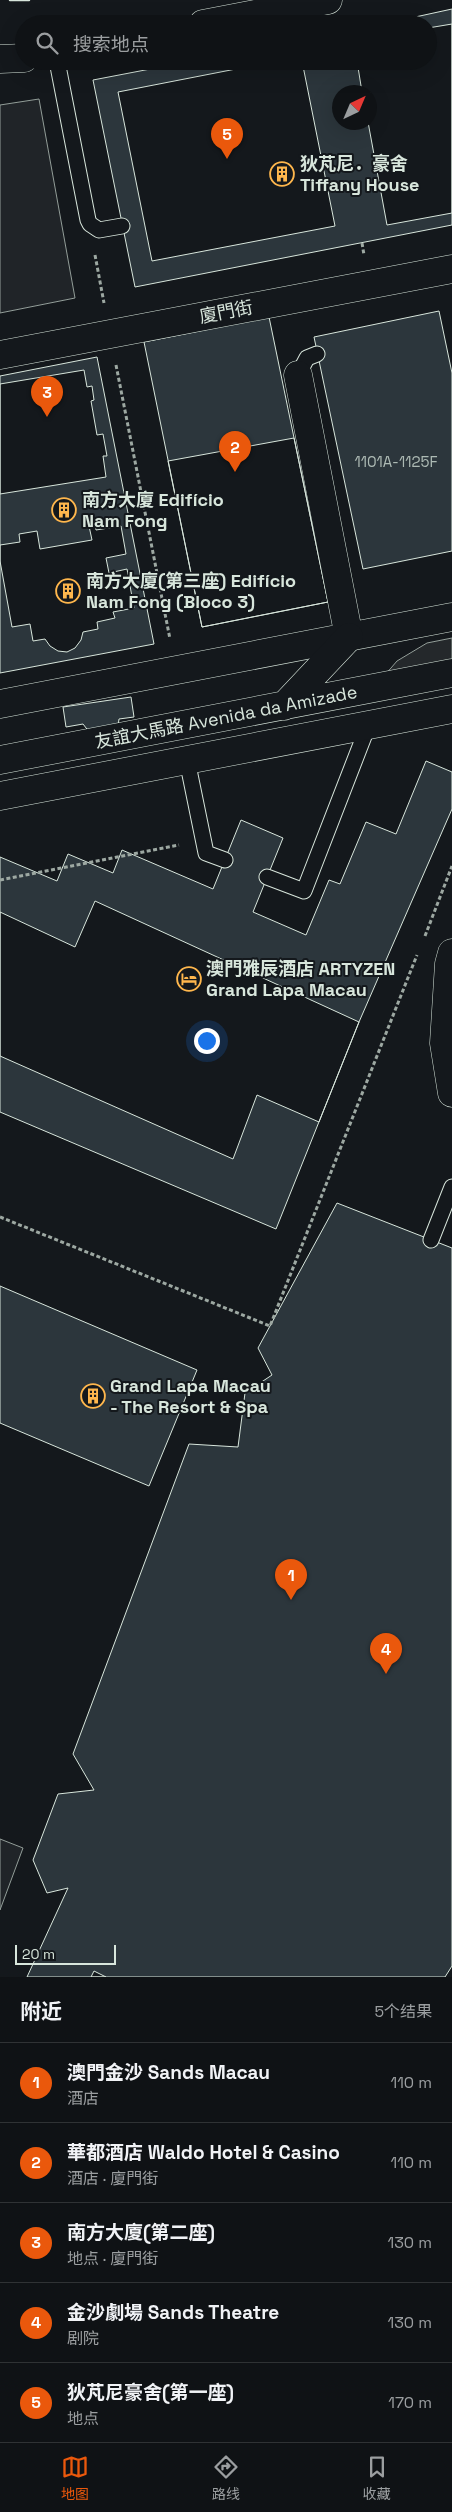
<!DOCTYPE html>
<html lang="zh">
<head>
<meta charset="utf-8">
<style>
  body { margin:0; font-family:"Space Grotesk","Noto Sans SC",sans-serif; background:#181b1e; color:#f1f3f6 }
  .compass { position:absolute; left:332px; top:85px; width:45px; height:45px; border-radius:50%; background:#0f1215; box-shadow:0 5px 20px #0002; rotate:44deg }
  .scale { position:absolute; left:15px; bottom:12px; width:101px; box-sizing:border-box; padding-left:5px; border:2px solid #d8e6dc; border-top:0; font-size:14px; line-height:18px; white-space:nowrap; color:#d8e6dc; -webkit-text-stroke:4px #14181c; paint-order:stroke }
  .you { position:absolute; left:206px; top:1040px; width:18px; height:18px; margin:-12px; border:4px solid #fff; border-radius:50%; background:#1a73e8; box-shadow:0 0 0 8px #1a73e833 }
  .badge { display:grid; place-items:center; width:32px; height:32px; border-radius:50%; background:#ea580c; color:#fff; font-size:16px; font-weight:700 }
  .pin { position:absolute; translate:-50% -41px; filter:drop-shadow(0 1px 2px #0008) }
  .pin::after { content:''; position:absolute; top:26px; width:18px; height:15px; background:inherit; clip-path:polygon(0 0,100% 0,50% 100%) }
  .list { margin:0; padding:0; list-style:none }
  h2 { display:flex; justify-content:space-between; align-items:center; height:65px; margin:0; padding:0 20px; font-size:21px }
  h2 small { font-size:16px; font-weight:400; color:#9b9ea0 }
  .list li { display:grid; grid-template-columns:32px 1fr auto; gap:15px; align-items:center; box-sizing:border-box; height:80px; padding:0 20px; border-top:1px solid #2f3234 }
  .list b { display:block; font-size:19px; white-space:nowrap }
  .list p { margin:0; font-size:16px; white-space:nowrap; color:#9b9ea0 }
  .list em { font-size:16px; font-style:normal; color:#9b9ea0 }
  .icon { flex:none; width:28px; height:28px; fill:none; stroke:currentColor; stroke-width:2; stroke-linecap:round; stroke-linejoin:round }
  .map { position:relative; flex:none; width:452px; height:1977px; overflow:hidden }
  .search { position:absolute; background:#0f1215; box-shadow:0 5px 20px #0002; left:15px; right:15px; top:15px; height:55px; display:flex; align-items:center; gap:12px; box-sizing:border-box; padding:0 18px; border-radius:28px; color:#9b9ea0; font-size:19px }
  .sheet { height:465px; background:#0f1215 }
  nav { display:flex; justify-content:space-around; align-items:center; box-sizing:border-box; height:70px; border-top:1px solid #2f3234; background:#0f1215; font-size:14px; color:#9b9ea0 }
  nav a { display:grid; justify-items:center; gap:2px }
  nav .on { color:#ea580c }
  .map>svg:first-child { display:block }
  .green { fill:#202428; stroke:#939e99 }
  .parking { fill:#24282b; stroke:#939e99 }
  .building { fill:#2c363c; stroke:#d8e6dc; fill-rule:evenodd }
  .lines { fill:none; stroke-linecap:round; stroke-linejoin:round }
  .lane-casing { stroke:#d8e6dc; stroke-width:17 }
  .street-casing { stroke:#d8e6dc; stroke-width:29 }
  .secondary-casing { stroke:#d8e6dc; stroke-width:29 }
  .primary-casing { stroke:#d8e6dc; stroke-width:29 }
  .path { stroke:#9da8a2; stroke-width:3; stroke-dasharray:4 2.5; stroke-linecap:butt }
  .lane { stroke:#14181c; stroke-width:15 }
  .street { stroke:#14181c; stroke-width:28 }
  .secondary { stroke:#14181c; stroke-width:28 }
  .primary { stroke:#14181c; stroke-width:28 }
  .wall { stroke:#d8e6dc; stroke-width:2.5 }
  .labels { text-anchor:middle; stroke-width:4; stroke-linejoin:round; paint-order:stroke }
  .number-label { font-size:15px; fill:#adbab4 }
  .poi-label { font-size:18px; font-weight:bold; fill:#d8e6dc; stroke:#14181c; text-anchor:start }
  .street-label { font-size:18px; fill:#d8e6dc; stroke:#14181c }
</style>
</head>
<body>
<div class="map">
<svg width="452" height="1977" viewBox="0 0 452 1977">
  <rect width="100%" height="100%" fill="#14181c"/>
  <!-- green -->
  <path class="green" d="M39,99l36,199 -75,15v-208z
    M0,1839l23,9 -23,62z"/>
  <!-- parking -->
  <path class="parking" d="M452,638v24l-67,13 12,-14 30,-18z"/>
  <!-- building -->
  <path class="building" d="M452,9v216l-317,62 -42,-207 99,-19h236v-37h-45zM340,92h30v30h-30z
    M452,24v189l-65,12 -19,-103 2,-30h-8l-5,-31h71v-33z
    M277,61h25l33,165 -183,35 -34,-169z
    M439,311l13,62v178l-89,18 -49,-232z
    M269,317l59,285 -126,25 -58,-285z
    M97,357l57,287 -154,29v-297z
    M84,370l3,17 5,-1 2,14 -3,1 6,34 6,-1 4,22h-4l3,21 -106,17v-110z
    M294,438l34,164 -126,25 -34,-166z
    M95,524l1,6 25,-4 5,28 -20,4 3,15 18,-4 7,39 -21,4 2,6 -18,4 1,7 -15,3 -2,8 -6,8 -8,4 -9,-1 -8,-5 -5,-7 -12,2 -3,-17 -18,3 -12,-66v-16l20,-3 -1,-8 18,-3 3,18 52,-9 -3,-14z
    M131,697l3,20 -15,2 -1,7 -28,7 -7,-9 -17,3 -3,-20z
    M426,761l26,11v37l-93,213 -83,207 -276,-117v-255l57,24 11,-27 45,19 9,-23 91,39 28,-69 42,18 -30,74 53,23 23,-55 11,4 26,-62 30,12z
    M95,901l264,121 -40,100 -62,-27 -24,64 -233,-103v-144l75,35z
    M337,1203l115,45v718l-7,11h-418l41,-89 -21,5 -14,-33 25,-66 36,-4 -21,-36 116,-310 49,3 7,-54 27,-18 -14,-27z
    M0,1286l197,84 -48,116 -149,-63z
    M94,1971l12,6h-15z"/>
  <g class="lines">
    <!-- lane casing -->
    <g class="lane-casing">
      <path id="lane" d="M57,61l31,159 2,4 9,6 23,-4
        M298,375l9,-17 10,-4
        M187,760l19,93 19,7
        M267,877l37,14 64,-165
        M431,1240l21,-53"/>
    </g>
    <!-- street casing -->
    <g class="street-casing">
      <path id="street" d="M0,355l452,-86
        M298,375l51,262
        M0,704l452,-87
        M452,953l-3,11 -5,79 8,50"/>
    </g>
    <!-- secondary casing -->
    <g class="secondary-casing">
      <path id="secondary" d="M203,24l125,-24
        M0,59l24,-1"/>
    </g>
    <!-- primary casing -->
    <g class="primary-casing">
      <path id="primary" d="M284,706l65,-69
        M0,760l452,-87
        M0,796l452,-87"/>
    </g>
    <!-- path -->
    <path class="path" d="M362,243l2,12
      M95,255l9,48
      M116,365l54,274
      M0,880l179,-35
      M425,936l27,-70
      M0,1217l270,109 147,-371"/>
    <!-- lane -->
    <use href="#lane" class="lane"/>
    <!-- street -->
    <use href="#street" class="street"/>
    <!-- secondary -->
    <use href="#secondary" class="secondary"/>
    <!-- primary -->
    <use href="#primary" class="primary"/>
    <!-- wall -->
    <path class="wall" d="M10,0h19"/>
  </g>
  <!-- icons -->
  <defs>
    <g id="building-ring" transform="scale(1.25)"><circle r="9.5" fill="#14181c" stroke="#ffb74d" stroke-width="1.5"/><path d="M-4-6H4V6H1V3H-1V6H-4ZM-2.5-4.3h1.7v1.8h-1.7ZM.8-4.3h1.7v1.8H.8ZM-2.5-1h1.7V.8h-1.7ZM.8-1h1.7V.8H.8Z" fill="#ffb74d"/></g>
    <g id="hotel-ring" transform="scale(1.25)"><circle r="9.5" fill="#14181c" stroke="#ffb74d" stroke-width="1.5"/><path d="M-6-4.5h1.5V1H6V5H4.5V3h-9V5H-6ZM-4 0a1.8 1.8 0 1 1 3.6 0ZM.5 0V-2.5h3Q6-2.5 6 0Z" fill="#ffb74d"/></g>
  </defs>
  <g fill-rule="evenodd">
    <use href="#building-ring" x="282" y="174"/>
    <use href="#building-ring" x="64" y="510"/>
    <use href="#building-ring" x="68" y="591"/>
    <use href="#hotel-ring" x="189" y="979"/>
    <use href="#building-ring" x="93" y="1396"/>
  </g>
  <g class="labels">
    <!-- number labels -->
    <g class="number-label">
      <text x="396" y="467">1101A-1125F</text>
    </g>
    <!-- poi labels -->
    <g class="poi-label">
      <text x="300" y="170">狄芃尼．豪舍<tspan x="300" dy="21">Tiffany House</tspan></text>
      <text x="82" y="506">南方大廈 Edifício<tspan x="82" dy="21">Nam Fong</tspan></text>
      <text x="86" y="587">南方大廈(第三座) Edifício<tspan x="86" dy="21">Nam Fong (Bloco 3)</tspan></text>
      <text x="206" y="975">澳門雅辰酒店 ARTYZEN<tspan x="206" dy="21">Grand Lapa Macau</tspan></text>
      <text x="110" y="1392">Grand Lapa Macau<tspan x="110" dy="21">- The Resort &amp; Spa</tspan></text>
    </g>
    <!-- street labels -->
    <g class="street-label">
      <text transform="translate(226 312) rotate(-11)" y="6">廈門街</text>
      <text transform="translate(226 717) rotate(-11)" y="6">友誼大馬路 Avenida da Amizade</text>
    </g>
  </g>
</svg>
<svg class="compass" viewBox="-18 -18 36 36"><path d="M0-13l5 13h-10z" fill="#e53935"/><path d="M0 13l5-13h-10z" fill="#9b9ea0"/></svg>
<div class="scale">20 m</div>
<div class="you"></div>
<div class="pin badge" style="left:291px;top:1600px">1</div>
<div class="pin badge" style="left:235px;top:472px">2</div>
<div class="pin badge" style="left:47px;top:417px">3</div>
<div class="pin badge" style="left:386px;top:1674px">4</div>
<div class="pin badge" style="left:227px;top:159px">5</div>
<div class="search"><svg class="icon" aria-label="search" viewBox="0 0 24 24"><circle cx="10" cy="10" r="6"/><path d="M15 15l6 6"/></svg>搜索地点</div>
</div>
<section class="sheet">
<h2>附近<small>5个结果</small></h2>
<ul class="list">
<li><span class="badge">1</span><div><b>澳門金沙 Sands Macau</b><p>酒店</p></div><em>110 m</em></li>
<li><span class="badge">2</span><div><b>華都酒店 Waldo Hotel &amp; Casino</b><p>酒店 · 廈門街</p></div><em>110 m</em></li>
<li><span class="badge">3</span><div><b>南方大廈(第二座)</b><p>地点 · 廈門街</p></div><em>130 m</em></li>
<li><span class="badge">4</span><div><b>金沙劇場 Sands Theatre</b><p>剧院</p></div><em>130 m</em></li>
<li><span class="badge">5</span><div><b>狄芃尼豪舍(第一座)</b><p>地点</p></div><em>170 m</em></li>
</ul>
</section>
<nav>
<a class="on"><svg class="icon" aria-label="map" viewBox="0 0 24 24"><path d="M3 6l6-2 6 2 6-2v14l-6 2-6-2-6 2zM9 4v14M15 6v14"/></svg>地图</a>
<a><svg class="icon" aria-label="directions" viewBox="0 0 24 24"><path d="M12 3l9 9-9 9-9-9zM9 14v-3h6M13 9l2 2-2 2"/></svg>路线</a>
<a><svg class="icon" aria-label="saved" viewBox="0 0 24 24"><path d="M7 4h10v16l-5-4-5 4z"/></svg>收藏</a>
</nav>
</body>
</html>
